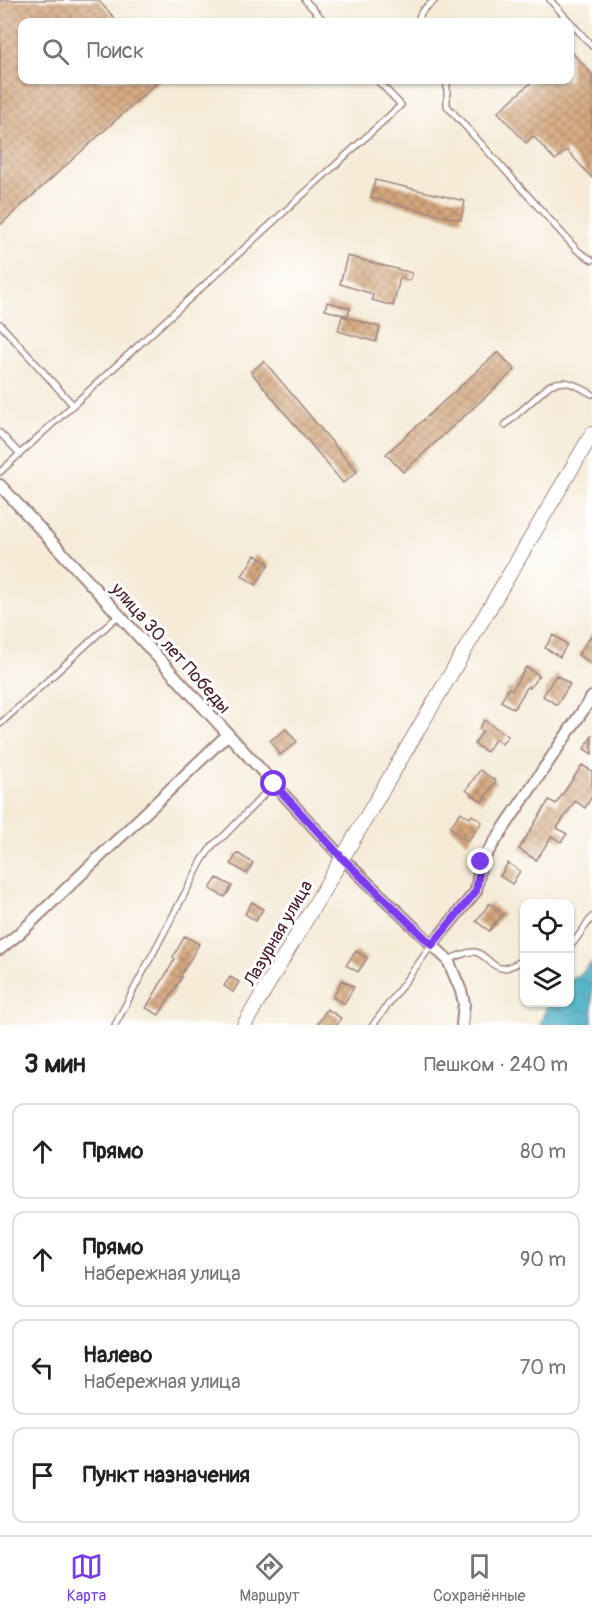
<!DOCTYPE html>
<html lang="ru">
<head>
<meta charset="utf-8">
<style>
  body { margin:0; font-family:Pangolin,sans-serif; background:#f6f6f6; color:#202124 }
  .controls { position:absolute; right:18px; bottom:18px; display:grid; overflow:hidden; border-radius:12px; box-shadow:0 2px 4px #0004 }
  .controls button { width:54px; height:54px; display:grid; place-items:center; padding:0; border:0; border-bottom:2px solid #e0e0e0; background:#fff; color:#202124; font:30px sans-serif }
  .stop { position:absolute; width:18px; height:18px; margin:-14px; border:4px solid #7c3aed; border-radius:50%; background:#fff }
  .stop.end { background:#7c3aed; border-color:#fff; box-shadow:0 2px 6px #0008 }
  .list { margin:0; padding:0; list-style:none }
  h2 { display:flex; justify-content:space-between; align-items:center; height:78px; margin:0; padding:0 24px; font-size:26px }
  h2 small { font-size:20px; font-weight:400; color:#757577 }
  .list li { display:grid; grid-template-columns:39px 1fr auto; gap:18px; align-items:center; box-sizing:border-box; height:96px; margin:0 12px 12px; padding:0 12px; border:2px solid #e0e0e0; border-radius:12px }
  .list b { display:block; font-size:22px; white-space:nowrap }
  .list p { margin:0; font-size:20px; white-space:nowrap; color:#757577 }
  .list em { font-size:20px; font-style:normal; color:#757577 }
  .icon { flex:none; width:33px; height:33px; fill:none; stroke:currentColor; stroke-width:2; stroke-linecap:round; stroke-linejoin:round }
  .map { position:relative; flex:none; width:592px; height:1025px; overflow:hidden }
  .search { position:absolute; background:#fff; box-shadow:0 2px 4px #0004; left:18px; right:18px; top:18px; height:66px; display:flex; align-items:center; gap:15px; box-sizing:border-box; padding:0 21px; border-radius:12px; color:#757577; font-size:22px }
  .sheet { height:510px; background:#fff }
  nav { display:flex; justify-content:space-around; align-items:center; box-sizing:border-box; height:84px; border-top:2px solid #e0e0e0; background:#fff; font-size:16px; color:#757577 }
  nav a { display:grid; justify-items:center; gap:3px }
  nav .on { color:#7c3aed }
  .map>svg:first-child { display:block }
  .water { fill:url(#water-waves); stroke:#456476; stroke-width:1.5 }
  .building { fill:url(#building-cross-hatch) }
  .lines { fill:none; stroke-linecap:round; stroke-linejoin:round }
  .service-casing { stroke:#a08581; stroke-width:8 }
  .minor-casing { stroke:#a08581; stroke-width:14 }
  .tertiary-casing { stroke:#a08581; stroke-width:16 }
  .service { stroke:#fff; stroke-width:5 }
  .minor { stroke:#fff; stroke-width:10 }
  .tertiary { stroke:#fff; stroke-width:14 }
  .route { stroke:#7c3aed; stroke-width:8 }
  .labels { text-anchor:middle; stroke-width:6; stroke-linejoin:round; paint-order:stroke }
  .street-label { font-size:18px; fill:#4a1f2b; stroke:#fff }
</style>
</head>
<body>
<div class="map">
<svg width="592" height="1025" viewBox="0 0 592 1025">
  <defs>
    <pattern id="water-waves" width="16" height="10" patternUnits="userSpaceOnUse" patternTransform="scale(1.5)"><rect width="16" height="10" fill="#40aac0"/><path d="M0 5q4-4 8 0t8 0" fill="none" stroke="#388a9c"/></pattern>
    <pattern id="building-cross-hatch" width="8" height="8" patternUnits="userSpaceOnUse" patternTransform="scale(1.5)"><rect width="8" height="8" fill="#d5a87e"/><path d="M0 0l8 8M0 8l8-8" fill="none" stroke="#af8867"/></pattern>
  </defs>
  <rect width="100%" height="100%" fill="#fff"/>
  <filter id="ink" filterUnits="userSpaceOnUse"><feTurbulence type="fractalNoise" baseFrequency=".0167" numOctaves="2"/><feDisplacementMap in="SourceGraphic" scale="12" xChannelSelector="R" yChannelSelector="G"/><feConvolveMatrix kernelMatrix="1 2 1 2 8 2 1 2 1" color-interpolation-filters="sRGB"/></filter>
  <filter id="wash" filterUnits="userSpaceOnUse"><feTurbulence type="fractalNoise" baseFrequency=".008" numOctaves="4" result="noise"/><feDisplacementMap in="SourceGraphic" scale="24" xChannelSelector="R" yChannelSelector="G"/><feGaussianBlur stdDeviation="1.35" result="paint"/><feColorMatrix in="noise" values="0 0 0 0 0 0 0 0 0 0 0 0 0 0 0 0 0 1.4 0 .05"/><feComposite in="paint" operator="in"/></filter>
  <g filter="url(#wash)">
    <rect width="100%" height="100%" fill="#f5ebd7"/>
    <!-- water -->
    <path class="water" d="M592,962v63h-52l8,-22 22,-1v-22l12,-7z"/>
    <g id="blocks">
      <!-- building -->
      <path class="building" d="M0,0h98l20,22h-96v58h138l-160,145z
        M570,50l22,24v104l-25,-28 -12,10 -22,-24 -7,7 -28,-31 36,-32h36z
        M375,180l90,21 -4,19 -90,-22z
        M347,256l65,17 -2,8 -10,-3 -7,28 -21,-6 1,-6 -33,-10z
        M327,302l23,6 -2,8 -23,-6z
        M342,316l38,11 -4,15 -38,-11z
        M498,352l17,18 -112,102 -17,-18z
        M264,361l93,111 -14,11 -92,-111z
        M255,555l14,9 -13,21 -14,-9z
        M592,634v30l-14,-9z
        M553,635l14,9 -7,13 -15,-9z
        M526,667l13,8 -9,13 -2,-2 -14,23 -13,-8 8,-13 3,2z
        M556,675l14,9 -13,21 -14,-9z
        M484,720l24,16 -6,8 -7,-5 -8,13 -13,-8 9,-13 -4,-2z
        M286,729l11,13 -17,13 -10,-14z
        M592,736v18l-8,-5z
        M582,765l10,6v25l-7,12 -10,-7 -18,27 10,6 -6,8 -9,-6 -16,24 -17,-11 30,-49 7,4z
        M480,770l16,11 -14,21 -16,-12z
        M461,812l9,6 2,-3 10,7 -15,20 -17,-15z
        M237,853l16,10 -6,11 -16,-10z
        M508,863l12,8 -8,13 -12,-8z
        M217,878l15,8 -7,11 -15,-8z
        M252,902l11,7 -7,12 -11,-7z
        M490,903l13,11 -14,17 -13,-10z
        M185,936l14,8 -19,33h2l-23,38 -13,-7 29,-49 -2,-2z
        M356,951l11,7 -9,14 -12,-7z
        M230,977l9,5 -6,10 -9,-6z
        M342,980l12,7 -10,17 -11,-7z
        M327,1009l14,9 -4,7h-20z"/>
    </g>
  </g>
  <g filter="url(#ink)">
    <use href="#blocks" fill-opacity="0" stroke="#a08581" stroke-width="1.5"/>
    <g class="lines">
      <!-- service casing -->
      <g class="service-casing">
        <path id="service" d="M305,0l20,22
          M550,0l42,46
          M419,22c-1,-11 8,-15 16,-22
          M447,80v26l131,145 14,9
          M0,324l73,81
          M505,425l45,-40c17,-7 27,1 42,9
          M0,433l20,21
          M0,472l401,-367 -24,-25
          M0,724l119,-109
          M570,945l4,-3 18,-25
          M448,960c8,-3 18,-9 27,-8 5,1 8,4 12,7 15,15 20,9 37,1
          M115,1025l88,-166 10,-14 12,-10 49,-51
          M373,1025l59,-80"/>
      </g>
      <!-- minor casing -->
      <g class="minor-casing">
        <path id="minor" d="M0,485l228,249 -207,198 -21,17
          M228,734l114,124 106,102 13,31 3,12 -2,22
          M432,945l44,-54 5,-29 111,-165"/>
      </g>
      <!-- tertiary casing -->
      <g class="tertiary-casing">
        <path id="tertiary" d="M244,1025l348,-591"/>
      </g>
      <!-- service -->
      <use href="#service" class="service"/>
      <!-- minor -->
      <use href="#minor" class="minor"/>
      <!-- tertiary -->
      <use href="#tertiary" class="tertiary"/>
    </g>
  </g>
  <g class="lines" filter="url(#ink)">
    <!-- route -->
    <path class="route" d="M274,784l68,74 90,87 44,-54 5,-29"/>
  </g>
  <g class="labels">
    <!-- street labels -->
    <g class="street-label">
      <text transform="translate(171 648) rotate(48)" y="6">улица 30 лет Победы</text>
      <text transform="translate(278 933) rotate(-60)" y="6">Лазурная улица</text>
    </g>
  </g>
</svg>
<div class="controls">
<button><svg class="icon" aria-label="locate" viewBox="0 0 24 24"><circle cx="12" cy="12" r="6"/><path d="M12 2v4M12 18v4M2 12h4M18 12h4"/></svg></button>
<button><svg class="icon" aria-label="layers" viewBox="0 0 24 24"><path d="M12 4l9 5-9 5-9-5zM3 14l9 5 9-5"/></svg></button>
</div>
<div class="stop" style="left:274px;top:784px"></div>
<div class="stop end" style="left:481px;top:862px"></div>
<div class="search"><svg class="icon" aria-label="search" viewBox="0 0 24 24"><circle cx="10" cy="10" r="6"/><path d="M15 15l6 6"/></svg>Поиск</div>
</div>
<section class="sheet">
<h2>3 мин<small>Пешком · 240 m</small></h2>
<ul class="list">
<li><svg class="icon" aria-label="ahead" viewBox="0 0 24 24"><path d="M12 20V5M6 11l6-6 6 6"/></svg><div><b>Прямо</b></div><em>80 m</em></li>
<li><svg class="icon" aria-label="ahead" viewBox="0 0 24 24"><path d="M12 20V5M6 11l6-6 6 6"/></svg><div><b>Прямо</b><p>Набережная улица</p></div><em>90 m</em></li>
<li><svg class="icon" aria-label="left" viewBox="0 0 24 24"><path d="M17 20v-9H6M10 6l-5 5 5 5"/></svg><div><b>Налево</b><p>Набережная улица</p></div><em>70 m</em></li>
<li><svg class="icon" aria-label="arrive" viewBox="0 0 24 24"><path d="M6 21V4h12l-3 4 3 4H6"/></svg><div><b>Пункт назначения</b></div></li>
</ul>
</section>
<nav>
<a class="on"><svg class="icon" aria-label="map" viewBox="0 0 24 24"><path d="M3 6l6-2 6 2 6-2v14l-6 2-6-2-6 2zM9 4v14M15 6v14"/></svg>Карта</a>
<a><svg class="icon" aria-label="directions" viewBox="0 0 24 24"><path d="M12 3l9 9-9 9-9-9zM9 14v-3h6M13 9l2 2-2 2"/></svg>Маршрут</a>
<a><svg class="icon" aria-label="saved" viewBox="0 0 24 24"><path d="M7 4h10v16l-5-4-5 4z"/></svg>Сохранённые</a>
</nav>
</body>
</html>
